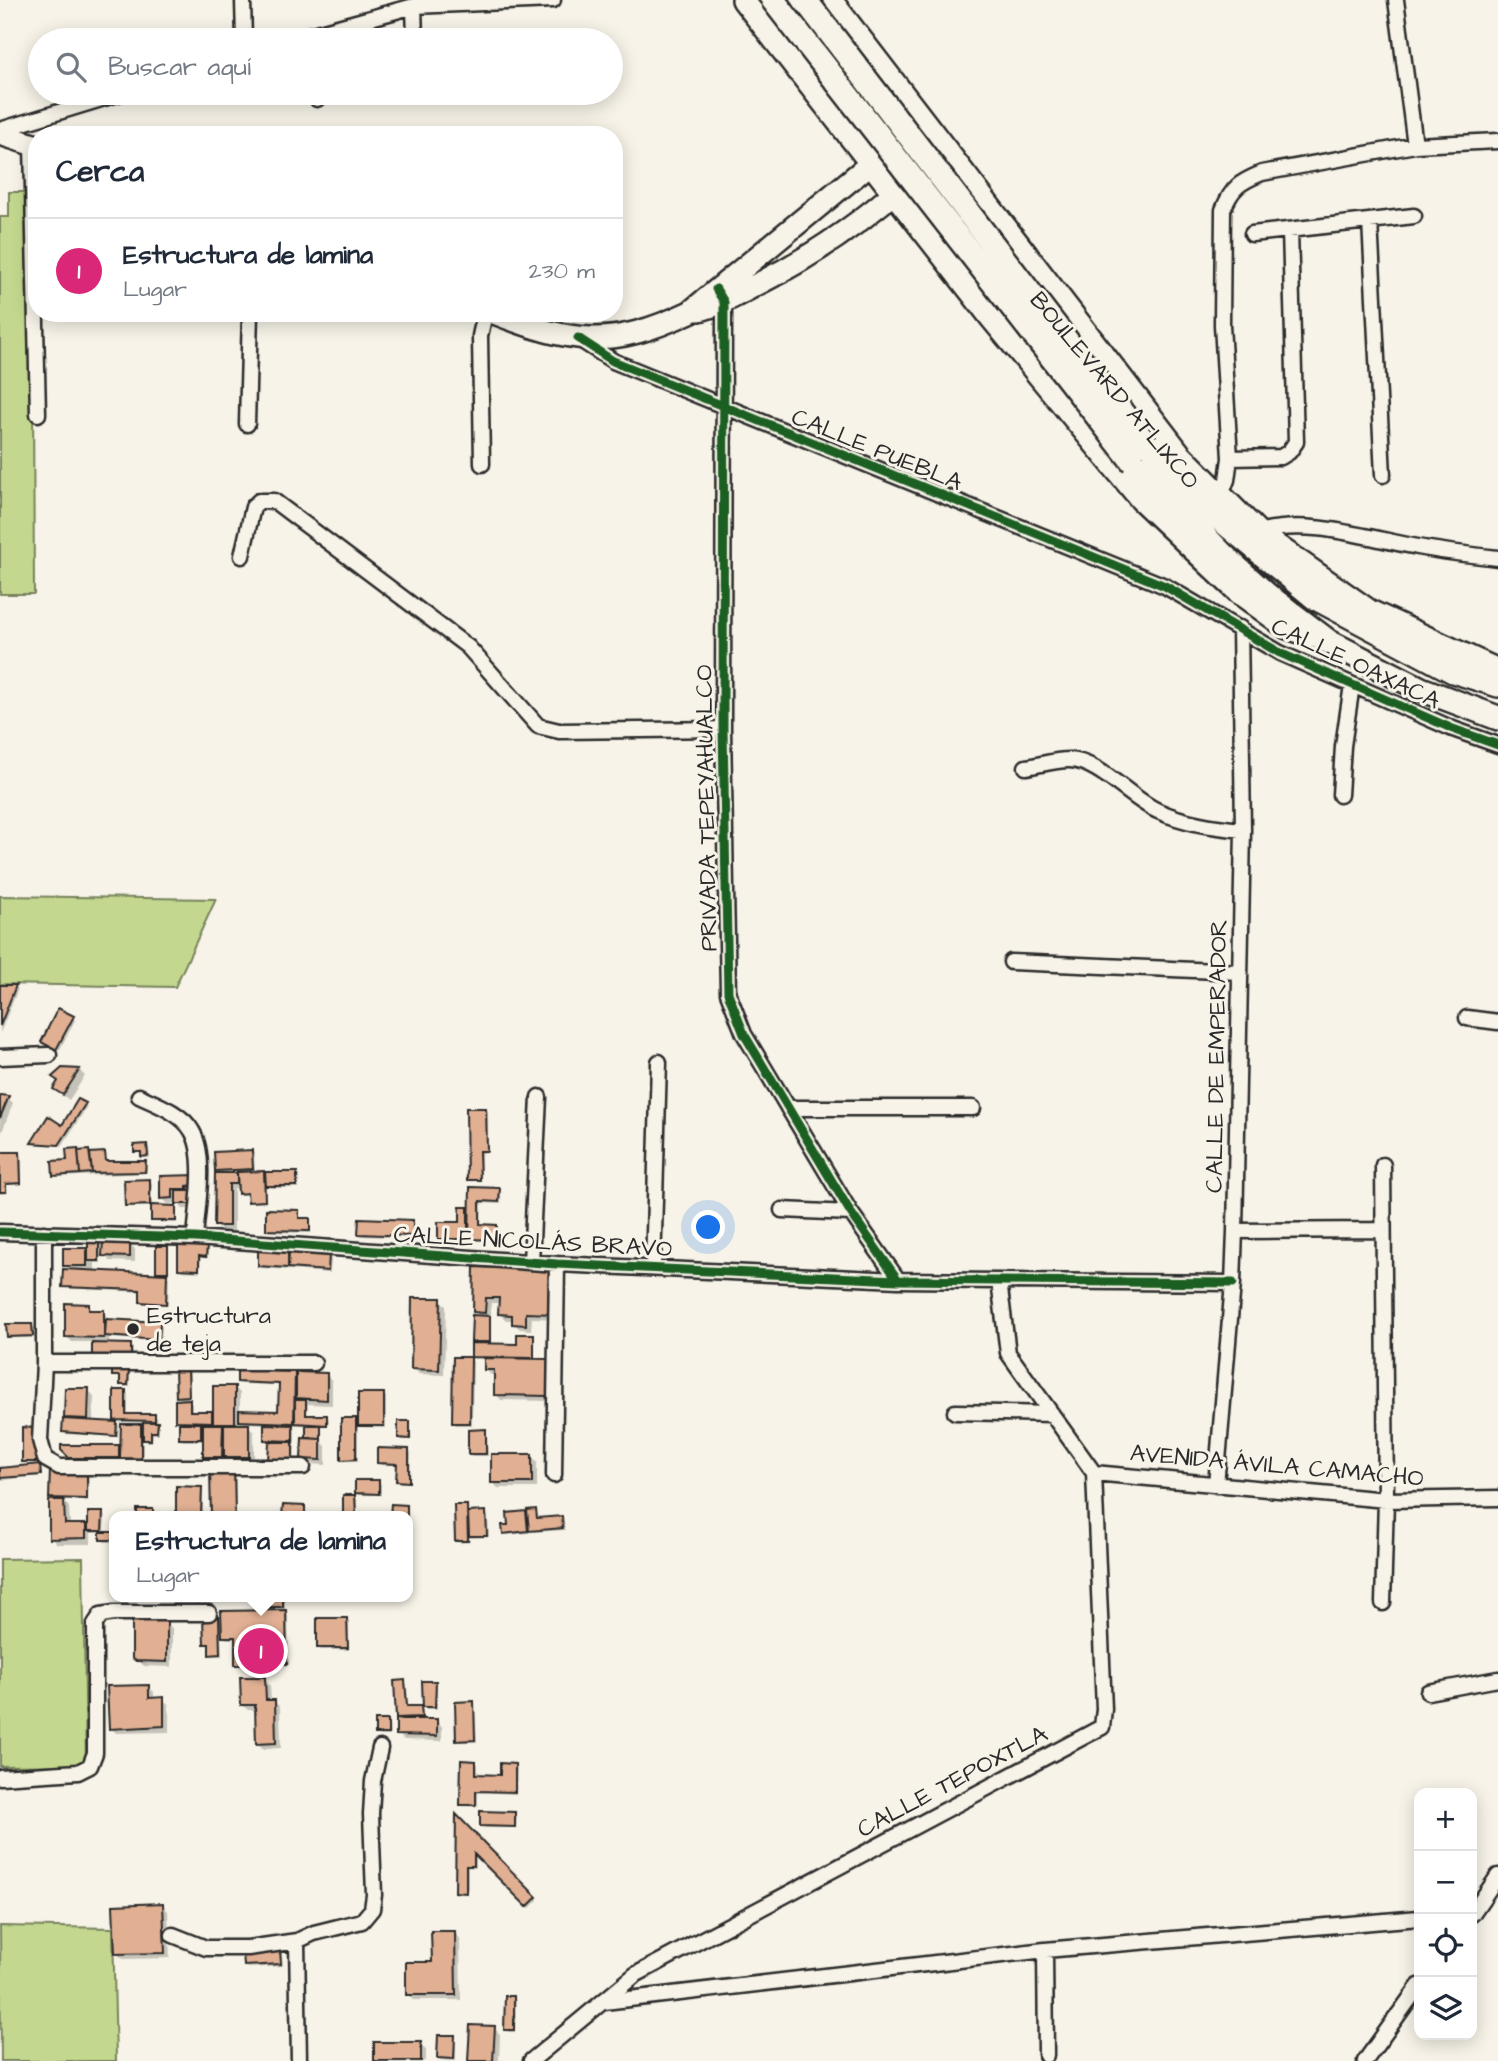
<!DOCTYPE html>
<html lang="es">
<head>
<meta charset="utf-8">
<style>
  body { margin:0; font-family:"Architects Daughter",sans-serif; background:#f6f6f7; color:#1f2937 }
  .controls { position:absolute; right:21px; bottom:21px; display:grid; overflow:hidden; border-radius:14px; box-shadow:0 4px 18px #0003 }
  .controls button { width:63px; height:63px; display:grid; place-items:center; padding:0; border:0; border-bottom:2px solid #e0e1e3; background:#fff; color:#1f2937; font:35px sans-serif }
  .you { position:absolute; left:709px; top:1228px; width:24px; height:24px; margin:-18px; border:5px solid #fff; border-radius:50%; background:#1a73e8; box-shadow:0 0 0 10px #1a73e833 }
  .badge { display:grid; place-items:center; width:46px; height:46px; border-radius:50%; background:#db2777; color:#fff; font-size:23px; font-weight:700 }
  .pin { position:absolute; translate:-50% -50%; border:4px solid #fff; box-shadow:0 2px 7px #0006 }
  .popup { position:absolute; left:109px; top:1511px; width:304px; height:91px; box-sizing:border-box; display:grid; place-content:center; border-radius:14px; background:#fff; filter:drop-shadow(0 2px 5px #0005); font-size:23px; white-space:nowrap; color:#747a83 }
  .popup b { font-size:26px; color:#1f2937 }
  .popup::after { content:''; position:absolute; left:50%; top:100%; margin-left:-14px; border:14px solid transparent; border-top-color:#fff }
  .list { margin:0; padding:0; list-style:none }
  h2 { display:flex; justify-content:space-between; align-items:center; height:91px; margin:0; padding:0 28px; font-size:30px }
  h2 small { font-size:23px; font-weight:400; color:#747a83 }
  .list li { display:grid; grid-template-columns:46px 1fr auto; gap:21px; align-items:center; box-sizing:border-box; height:105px; padding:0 28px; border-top:2px solid #e0e1e3 }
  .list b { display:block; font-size:26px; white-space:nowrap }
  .list p { margin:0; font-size:23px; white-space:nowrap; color:#747a83 }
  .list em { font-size:23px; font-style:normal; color:#747a83 }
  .icon { flex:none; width:38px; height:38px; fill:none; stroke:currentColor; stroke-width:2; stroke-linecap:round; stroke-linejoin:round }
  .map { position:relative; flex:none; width:1498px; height:2061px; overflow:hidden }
  .search { position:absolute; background:#fff; box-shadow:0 4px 18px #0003; left:28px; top:28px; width:595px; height:77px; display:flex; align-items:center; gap:18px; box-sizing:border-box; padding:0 24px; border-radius:38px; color:#747a83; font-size:26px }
  .panel { position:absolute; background:#fff; box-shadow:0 4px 18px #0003; left:28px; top:126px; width:595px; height:196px; border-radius:28px }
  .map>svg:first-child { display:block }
  .green { fill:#c3d88e; stroke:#77825c; stroke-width:2 }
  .shadow { fill:#0003 }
  .building { fill:#e1b093; stroke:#2b2b2b; stroke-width:2 }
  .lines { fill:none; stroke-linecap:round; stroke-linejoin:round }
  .minor-casing { stroke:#2b2b2b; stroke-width:19 }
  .secondary-casing { stroke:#2b2b2b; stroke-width:26 }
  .primary-casing { stroke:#2b2b2b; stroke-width:28 }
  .minor { stroke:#f7f3e8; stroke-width:14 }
  .secondary { stroke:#f7f3e8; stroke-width:21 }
  .primary { stroke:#f7f3e8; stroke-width:23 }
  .primary-bridge-casing { stroke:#2b2b2b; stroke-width:28; stroke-linecap:butt }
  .primary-bridge { stroke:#f7f3e8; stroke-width:23 }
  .cycleway-casing { stroke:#f7f3e8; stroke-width:13 }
  .cycleway { stroke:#1b5e20; stroke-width:9 }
  .poi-dot { fill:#2b2b2b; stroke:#f7f3e8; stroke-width:2.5 }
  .labels { text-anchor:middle; stroke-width:6; stroke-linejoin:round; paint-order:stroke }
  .street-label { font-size:24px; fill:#2b2b2b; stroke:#f7f3e8 }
  .poi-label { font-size:24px; fill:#2b2b2b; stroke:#f7f3e8; text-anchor:start }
</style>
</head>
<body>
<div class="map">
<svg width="1498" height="2061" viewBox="0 0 1498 2061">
  <rect width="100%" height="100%" fill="#f7f3e8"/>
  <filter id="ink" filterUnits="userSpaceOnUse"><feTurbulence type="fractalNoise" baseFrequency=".0143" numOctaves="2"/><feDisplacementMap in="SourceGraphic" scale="14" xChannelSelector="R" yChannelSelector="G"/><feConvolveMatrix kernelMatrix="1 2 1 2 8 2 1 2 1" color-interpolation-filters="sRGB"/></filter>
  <g filter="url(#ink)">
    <!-- green -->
    <path class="green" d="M9,192h23l2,402h-34v-377h9z
      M0,896l216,3 -41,88 -175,-3z
      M83,1558l3,207 -86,1v-207z
      M0,1926l113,2 3,133h-115z"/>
    <!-- shadow -->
    <path class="shadow" d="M0,987h15l3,2 -18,44z
      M73,1018l2,2 -16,31 -14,-7z
      M63,1069l16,1 6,6 -16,24 -14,-11z
      M0,1097l8,1 5,5 -13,34z
      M85,1105l2,2 -25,39 -29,-4 29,-14z
      M485,1109l3,3v41h-7v28h-9l-3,-2z
      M147,1146l2,2 1,10h-5l-2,-5 -7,-2z
      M77,1150l3,3 25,1 3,9 37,-1 2,3v8l-90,4 -3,-2z
      M251,1152l3,2 1,19 8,-1 4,5 29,-4 3,3v12h-29l-4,-5v19l-14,1 -3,-8h-7l-2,-6h-6v42h-12l-6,-6 5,-51 -4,-4z
      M19,1153l3,3v29h-15l1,8 -8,1v-40z
      M161,1177l40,5 -8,27h-10l-5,-6 -10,1 -6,-6z
      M149,1181l3,2v24h-23l-3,-2z
      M472,1189l27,1 2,2v12l-19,-1 -1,23 16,1 2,2v12h-57l-3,-3 23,-14 5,-15 4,4z
      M175,1207l2,3v13l-22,-1 -2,-2z
      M298,1211l2,9 11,2v11l-41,-1 -2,-2z
      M412,1222l3,2v14l-53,-2 -2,-3z
      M98,1241l3,2v20h-6v9l67,4 -4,-5 9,-23 2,2v24h-5l5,4 -1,27 -24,-1 -3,-2 1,-10 -76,-4 -2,-2 7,-15 -6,-6 21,-15 3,4z
      M129,1243l6,6v13l-25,-1 -6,-6z
      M206,1248l2,3v7h-7l-1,14 -18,-1 -3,-2z
      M260,1252l69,4 2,3 -1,14 -68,-5 -3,-2z
      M476,1269l83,50 -27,-1 -1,12 -11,-1 -6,-5v-4h-8l-6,-6v-11h-9v42h28l14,-9 2,2v22l12,1 6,5 -1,35 -51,-1 -5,-6v-19h-5l-6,-6 1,-10 -11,-1 -3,-2 2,-39h6l-5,-6z
      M440,1300l6,6 -2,69 -25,-1 -6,-6z
      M88,1305l7,7h9l5,9 51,3 2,3 -1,14 -52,-3v7l21,1 3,2v11l-39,-3v-14h-22l-6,-6z
      M32,1325l2,3v10h-23l-3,-2z
      M470,1359l3,2 -1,64h-16l-2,-2z
      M128,1370l2,2v15h-6l-2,-10 -8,-2z
      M188,1371l2,2v25h-3l5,6v8h19l4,4 20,-28 5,5v18l39,2 1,-28 -39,-1 -2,-2 55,-9 4,4 29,-2 5,6v24l-24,-1 -1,12 19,1 3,2 -1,7h-6v13h-3l7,7v19l-17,-1 -6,-6 9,-18 -4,-4v-11h-17l4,4v13h-5l5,4 -1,17 -24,-2v-19l-4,-3v-15l-20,-1 8,9v30l-22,-1 -8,-7v5l-17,-1 -2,-2v-15h-22l-2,-3 -1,-15 -3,-2 6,-20 -5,-5z
      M88,1390l6,6 -1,26 23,2 3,2 -1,11 -52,-3 -2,-3 5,-10 -3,-4z
      M125,1392l3,2v21l27,1 2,2 2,16h-6l-1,8h-5l-4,-4v22h-70l-10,-13h59l19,-21 3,4 1,-8h-23v-5h-3v5l-3,-2z
      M384,1395l2,2v31l-24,-1 -4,-4v38h-13l-2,-2 12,-40 5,5z
      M409,1423l2,2v15h-9l-2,-2z
      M485,1431l2,3 1,22h-16l-2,-3z
      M409,1451l2,2 -1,30h-10l-2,-3v-15h-17l-2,-2z
      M531,1456l6,5v27h-39l-5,-5z
      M39,1466l3,10 -42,4v-10z
      M212,1472l24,2v42h-24z
      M86,1473l3,2 -1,26 -26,-1 7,7 1,19h16l4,4 12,-16 3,2 -1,17 10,1v8h-10l-2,-9h-11v11h-34l-6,-6 4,-37 -4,-3z
      M379,1482l2,2v11h-22l-2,-2z
      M201,1489l2,3v24l-23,-1 -3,-2z
      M344,1496h11l2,3v17h-12z
      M467,1507l2,7 16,-1 3,3 1,21 -19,1v4l-11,1 -2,-3z
      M535,1511l3,8 24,-2 3,13 -32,2 -4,-4v5l-22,2 -3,-2 21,-21 5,5z
      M270,1597h15v14l3,4 1,50 -49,1 -3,-2v-25h-11l-5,-5 1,22h-9l-2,-2 -1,-8 -4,-3 12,-24 5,4 53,-11 -6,-5z
      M347,1620l2,2v28h-28l-3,-3z
      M166,1623l6,5v39l-28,-1 -10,-9z
      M264,1679l6,6 1,17h3l6,5 1,41 -18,1 -5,-6 -1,-33h-9l-6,-5z
      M405,1682l2,3 1,23 12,-1 3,3v11h14l5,6v14l-38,-1 -6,-6 3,-14 -3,-3z
      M435,1683l2,2v24h-10l-3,-2z
      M148,1686l6,6v7h9l6,6v27l-53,1 -5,-5z
      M473,1703l2,3 2,36h-17l-2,-2z
      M387,1721l2,3 1,12h-10l-3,-2z
      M476,1762l2,3v11l24,1 13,-11 2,2 -1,26 -38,-2v15l-14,-1 -2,-2z
      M514,1813l3,3 -1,12h-31l-3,-2z
      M457,1819l81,81 -8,8 -54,-55v15l-8,-1v27h-9l-3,-2z
      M162,1905l6,6 2,47 -47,1 -6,-5z
      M455,1933l5,6 1,61h-48l-5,-5 25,-31z
      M280,1952l2,2 1,12 -35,2 -2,-3z
      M513,1998l3,2 -1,32h-7l-2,-2z
      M494,2028l6,6 -1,27h-29z
      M454,2037l2,3v21l-15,-1 -2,-2z
      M420,2044l6,5v12h-50z"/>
    <!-- building -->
    <path class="building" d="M0,985h16l-16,41z
      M58,1008l16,8 -18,34 -15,-8z
      M62,1068l18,1 -17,26 -10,-6 5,-8 -6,-4z
      M0,1095l9,1 -9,22z
      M78,1099l8,4 -27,42 -28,-2 17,-27 14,9z
      M466,1108h20l1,43h-8l1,29h-13z
      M147,1144l1,12 -7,1v-5h-7v-7z
      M78,1148l2,26 -27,2 -1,-15 15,-1 -1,-11z
      M89,1150l3,23 -12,1 -2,-23z
      M252,1150l1,19 -38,2 -1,-19z
      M0,1152h20l1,31 -15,1v8h-6z
      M105,1152l1,9h40l-1,11 -53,1 -2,-20z
      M264,1171l1,30 -17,1 -1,-9 -9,1 -1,-22z
      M265,1172h32v14h-31z
      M215,1173h22v11h-8v42h-15z
      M196,1175l1,10 -10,1v3h-14v9l-13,1v-23z
      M150,1179v26l-25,1 -1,-26z
      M188,1186h8v23h-6v-5h-14v-13h13z
      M470,1187l30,1 -1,14 -19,-1v23l17,1v15l-28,-1z
      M151,1205l25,1v15h-25z
      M460,1207h8v32h-30v-17h22z
      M266,1209l33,1v8h11v13l-44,-1z
      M359,1218l54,2v16l-55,-2z
      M88,1239h11v22h-11z
      M103,1240l27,1v16l-28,-1z
      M156,1246h12v26h-12z
      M178,1246h29l-1,11 -7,-1v14l-21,-1z
      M63,1248h24v18h-24z
      M258,1250l30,2v16l-30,-2z
      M289,1252l40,2 -1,17 -40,-3z
      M474,1267l82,3 -2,44 -28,-1v12l-14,-1v-9l-14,-1 1,-16h-13l-1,15 -12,-1z
      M63,1269l104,5 -1,30 -26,-2v-12l-78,-3z
      M412,1298h29l-2,72 -28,-1z
      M65,1303l24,1v6h15v28l-39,-1z
      M472,1315l18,1v26h-19z
      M106,1319l54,3 -1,18 -54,-4z
      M6,1324h26l1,12 -26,1z
      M517,1334h17v24l-63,-1v-14l46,1z
      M92,1343l39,1v14l-39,-1z
      M453,1357h18l-1,66h-18z
      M484,1358l64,1 -1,37 -53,-1v-25h-10z
      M112,1368h17l-1,17h-8v-9h-8z
      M175,1369h13l1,27 -13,1z
      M237,1370l58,2 -1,51 -55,-2v-11l39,1 1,-27 -42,-2z
      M296,1372l31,1v27l-31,-2z
      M213,1386h22v37h-22z
      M65,1388h24l-1,31 -24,-1z
      M114,1390h12v24h29v7l-41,-1z
      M358,1393h26v33h-26z
      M190,1399v12h22v11l-37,-1v-21z
      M295,1400h11v15h21v10l-32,-2z
      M341,1418h15v41l-15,1z
      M63,1419l54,3 -1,14 -54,-4z
      M398,1421h12v18l-12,-1z
      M143,1422h15l-1,10h-6v8h-8z
      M179,1423h22v16h-22z
      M121,1424h20v35l-21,-1z
      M203,1424h20l-1,33h-19z
      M224,1424h25v33h-25z
      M264,1424l29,1v16l-29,-1z
      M306,1425h15v13l-15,-1z
      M22,1427l15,1 6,34h-21z
      M486,1429v25h-18v-24z
      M302,1438l19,1v21l-20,-1z
      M269,1442h24v19h-25z
      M61,1445h58v13h-50l-8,-8z
      M377,1448l32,1v33l-13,-1 1,-17 -20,-1z
      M491,1454h41v29h-41z
      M40,1464l1,11 -41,3v-10z
      M50,1470l37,1v28l-38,-1z
      M210,1470h24l1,46h-24z
      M355,1480h24v14l-24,-1z
      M176,1486l26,1 -1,28 -25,-1z
      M343,1495h12l1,21h-13z
      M49,1500h15l1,24h21v14l-37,1z
      M391,1504l16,1v11h-17z
      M283,1505l22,1v10h-23z
      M454,1505h13l1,36h-13z
      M137,1509h16v7h-16z
      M536,1509l1,9 25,-2 1,12 -34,3 -2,-21z
      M486,1511l1,25h-18l-1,-24z
      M526,1511l2,20 -25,3 -1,-9h6l-1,-12z
      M88,1512h15l-1,20h12v8h-14v-9h-12z
      M269,1597h14v10h-14z
      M286,1610l1,54 -52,1v-28h-13l-1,-26z
      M203,1617h16l1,37 -11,1v-11h-5z
      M317,1618h30l1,30h-31z
      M132,1621h35v41l-31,-1 -4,-3z
      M240,1677h25l1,23h9l1,43 -20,1 -1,-39h-14z
      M405,1680l2,26h14l1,11 -26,1 -2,-37z
      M422,1681h14l-1,26h-12z
      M149,1685v13l15,-1v29l-55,3 -2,-43z
      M474,1701l1,39 -19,1 -1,-39z
      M396,1719h41v17l-41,-1z
      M375,1720h13v14h-13z
      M461,1760l15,1v13l24,1v-12l15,1v28l-39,-1v14h-16z
      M480,1811l35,1v15l-35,-1z
      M456,1814l81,83 -10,10 -53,-53v12h-8v27l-11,-1z
      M163,1903l2,50 -50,1 -2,-49z
      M431,1931h24l1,64h-50v-33h26z
      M280,1950l1,14 -37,2 -1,-14z
      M505,1996h9v34h-10z
      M470,2025l25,1 -2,35h-25z
      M438,2035h17l-1,24 -17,-1z
      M374,2042h47v19h-47z"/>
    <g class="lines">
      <!-- minor casing -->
      <g class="minor-casing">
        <path id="minor" d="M243,0l1,40
          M1396,0l19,145
          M414,6l1,34
          M291,40l123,-34 139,-6
          M316,93l1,6
          M0,130l121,-37
          M32,144l6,270
          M1370,221l13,254
          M1252,234l162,-18
          M721,297l3,5 -1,427 5,264 16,41 107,179 47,67
          M579,339l34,22 552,225 115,67 173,76 45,16
          M247,424l3,-111
          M1230,458l51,-1 8,-5 7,-10 -6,-211
          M482,464l-2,-128 5,-23
          M1221,495l6,-15 3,-22 -8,-133 1,-115c9,-23 17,-28 39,-37l153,-28 83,-4
          M1258,532c52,-14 108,6 160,15 26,5 53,8 80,11
          M242,556l11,-49 6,-6h15l194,146 70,79 21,5 164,-2
          M1026,767c13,-2 29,-7 43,-7 29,0 63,40 89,51 27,12 55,16 85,19
          M1340,795l3,-49 9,-61
          M1011,962l229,10
          M1467,1018l31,4
          M0,1057l49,-2
          M139,1096c17,8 43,17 53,35 15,25 5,77 3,107
          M788,1108h185
          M1383,1165l3,335 -3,103
          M782,1210l69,3
          M1235,1231l147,-1
          M0,1232l195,6 362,26 341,16 335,3
          M44,1233v130l-4,77 5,19 14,8h244
          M531,1262l8,-165
          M653,1268l6,-206
          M999,1281l9,72 86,120
          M44,1363h270
          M955,1412l97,2
          M1094,1473l292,27 112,-2
          M554,1475l3,-211
          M1216,1485l17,-202 2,-52 8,-401 -3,-202
          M1428,1692l70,-13
          M0,1777l78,-5 12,-6 5,-13v-129l6,-9 13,-2h95
          M1472,1914l26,-38
          M173,1935l33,13h42l49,-7 17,-8 48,-12 10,-12 2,-14 -3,-81 2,-33 7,-33
          M297,1941l2,120
          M1045,1950l1,105
          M604,2002l441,-52 374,-32
          M531,2061l104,-86 467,-248 2,-18 -10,-236
          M1365,2061l54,-75"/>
      </g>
      <!-- secondary casing -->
      <g class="secondary-casing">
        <path id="secondary" d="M743,0l248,318 150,182 98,93 48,35 34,11
          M831,0l350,455 77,77 112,79 128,59
          M0,134l37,12
          M699,310c21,-5 40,-16 59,-26 53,-27 103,-61 147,-101
          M494,313c79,31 117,36 196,-1l191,-157"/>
      </g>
      <!-- primary casing -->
      <g class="primary-casing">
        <path id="primary" d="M1146,444l57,61 111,92 139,74 45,14
          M1134,463l89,92 44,40 62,47 92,47 77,29"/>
      </g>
      <!-- minor -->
      <use href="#minor" class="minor"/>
      <!-- secondary -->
      <use href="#secondary" class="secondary"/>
      <!-- primary -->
      <use href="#primary" class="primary"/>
      <!-- primary-bridge casing -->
      <g class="primary-bridge-casing">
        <path id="primary-bridge" d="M773,0l361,463
          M805,0l341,444"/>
      </g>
      <!-- primary-bridge -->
      <use href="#primary-bridge" class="primary-bridge"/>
      <!-- cycleway casing -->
      <g class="cycleway-casing">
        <path id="cycleway" d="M716,289l8,13 -1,427 5,264 16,41 107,179 47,67
          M578,338l35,23 552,225 115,67 173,76 45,16
          M0,1232l195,6 362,26 341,16 335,3"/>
      </g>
      <!-- cycleway -->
      <use href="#cycleway" class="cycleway"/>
    </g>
  </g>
  <!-- markers -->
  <circle class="poi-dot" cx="133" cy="1329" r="7"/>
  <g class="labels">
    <!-- street labels -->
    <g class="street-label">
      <text transform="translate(1115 390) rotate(50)" y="8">BOULEVARD ATLIXCO</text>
      <text transform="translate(877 449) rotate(22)" y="8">CALLE PUEBLA</text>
      <text transform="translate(1356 663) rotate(25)" y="8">CALLE OAXACA</text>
      <text transform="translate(706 808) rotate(-91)" y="8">PRIVADA TEPEYAHUALCO</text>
      <text transform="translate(1216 1056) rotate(-89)" y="8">CALLE DE EMPERADOR</text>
      <text transform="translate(533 1241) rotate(3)" y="8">CALLE NICOLÁS BRAVO</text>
      <text transform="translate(1277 1465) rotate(5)" y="8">AVENIDA ÁVILA CAMACHO</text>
      <text transform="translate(952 1781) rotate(-28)" y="8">CALLE TEPOXTLA</text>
    </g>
    <!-- poi labels -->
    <g class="poi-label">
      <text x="147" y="1323">Estructura<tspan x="147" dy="28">de teja</tspan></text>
    </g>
  </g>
</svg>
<div class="controls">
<button>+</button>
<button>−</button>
<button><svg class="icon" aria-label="locate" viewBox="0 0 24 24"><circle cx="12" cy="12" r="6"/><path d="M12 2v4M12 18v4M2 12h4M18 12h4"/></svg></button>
<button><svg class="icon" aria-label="layers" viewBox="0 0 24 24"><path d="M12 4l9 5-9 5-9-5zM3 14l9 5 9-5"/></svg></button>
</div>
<div class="you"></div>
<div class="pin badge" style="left:261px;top:1651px">1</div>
<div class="popup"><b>Estructura de lamina</b>Lugar</div>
<div class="search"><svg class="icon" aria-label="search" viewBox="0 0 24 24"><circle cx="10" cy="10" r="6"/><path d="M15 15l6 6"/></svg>Buscar aquí</div>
<section class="panel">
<h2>Cerca<small></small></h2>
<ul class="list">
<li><span class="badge">1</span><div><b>Estructura de lamina</b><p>Lugar</p></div><em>230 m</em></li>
</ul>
</section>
</div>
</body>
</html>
